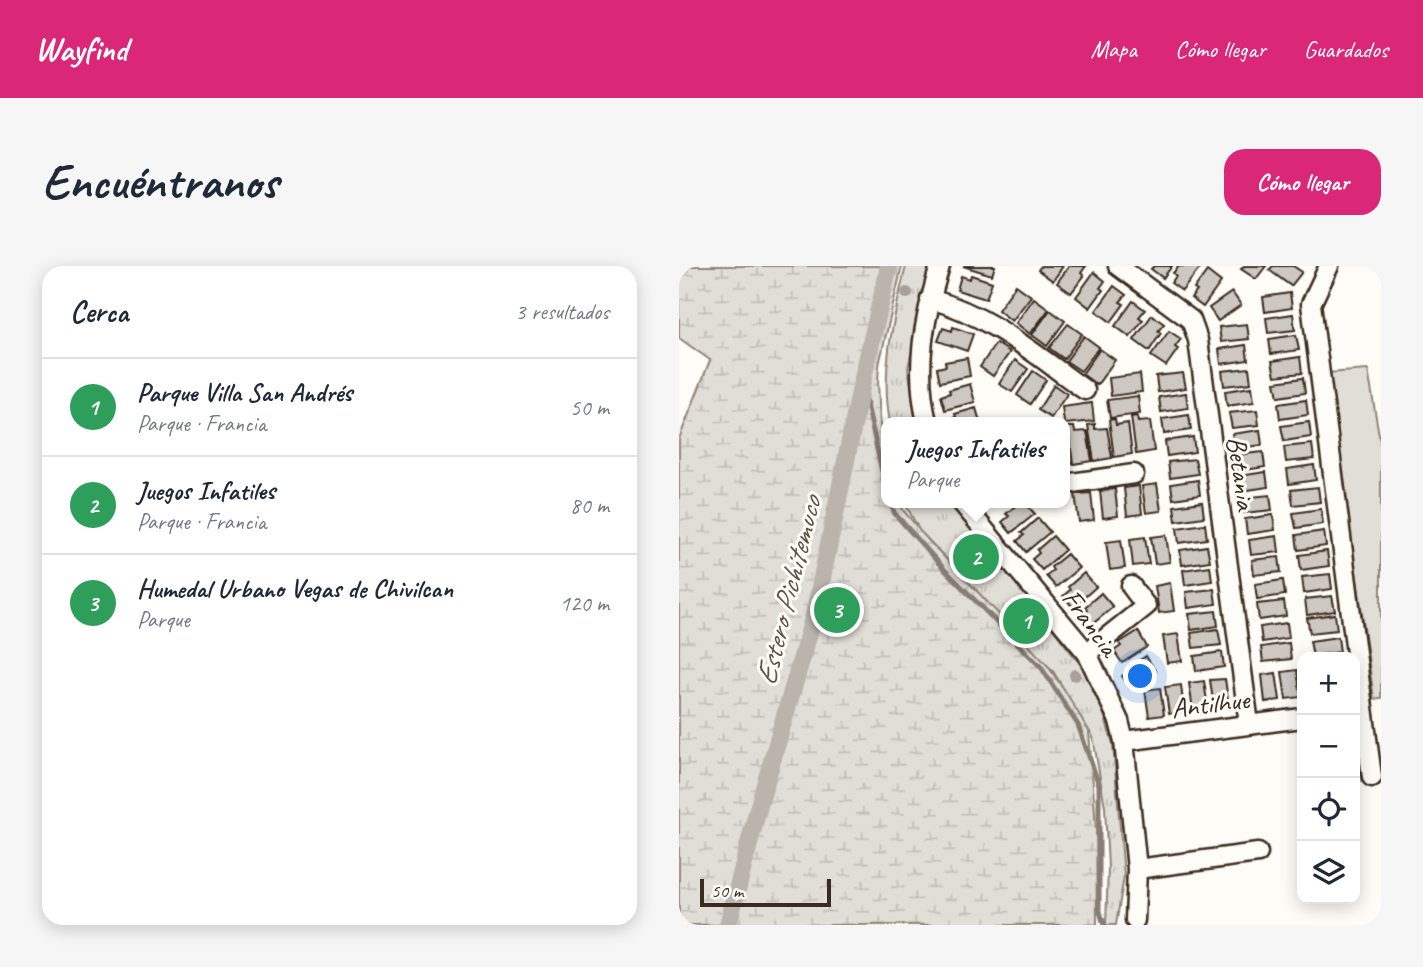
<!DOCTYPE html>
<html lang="es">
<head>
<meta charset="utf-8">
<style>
  body { margin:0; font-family:Caveat,sans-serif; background:#f6f6f7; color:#1f2937 }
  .controls { position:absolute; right:21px; bottom:21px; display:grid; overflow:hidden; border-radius:14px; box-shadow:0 4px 18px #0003 }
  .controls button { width:63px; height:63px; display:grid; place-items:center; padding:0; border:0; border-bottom:2px solid #e0e1e3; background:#fff; color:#1f2937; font:35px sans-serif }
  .scale { position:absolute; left:21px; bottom:18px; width:131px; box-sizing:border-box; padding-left:7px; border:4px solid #3b2a1e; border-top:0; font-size:19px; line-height:24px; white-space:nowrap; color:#3b2a1e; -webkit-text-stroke:5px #fdfcf7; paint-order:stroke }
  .you { position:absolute; left:462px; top:411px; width:24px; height:24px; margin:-18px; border:5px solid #fff; border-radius:50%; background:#1a73e8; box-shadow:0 0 0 10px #1a73e833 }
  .badge { display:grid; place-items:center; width:46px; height:46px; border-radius:50%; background:#db2777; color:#fff; font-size:23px; font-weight:700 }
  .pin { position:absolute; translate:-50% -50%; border:4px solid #fff; box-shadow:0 2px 7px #0006 }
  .popup { position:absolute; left:202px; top:151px; width:189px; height:91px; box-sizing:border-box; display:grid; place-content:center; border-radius:14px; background:#fff; filter:drop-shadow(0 2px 5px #0005); font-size:23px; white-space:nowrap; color:#747a83 }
  .popup b { font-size:26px; color:#1f2937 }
  .popup::after { content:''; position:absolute; left:50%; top:100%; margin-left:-14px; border:14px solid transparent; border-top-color:#fff }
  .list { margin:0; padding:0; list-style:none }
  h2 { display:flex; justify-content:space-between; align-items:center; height:91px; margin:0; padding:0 28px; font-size:30px }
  h2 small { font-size:23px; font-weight:400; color:#747a83 }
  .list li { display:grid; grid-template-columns:46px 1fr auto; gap:21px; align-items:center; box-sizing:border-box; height:98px; padding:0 28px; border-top:2px solid #e0e1e3 }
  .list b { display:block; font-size:26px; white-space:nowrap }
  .list p { margin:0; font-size:23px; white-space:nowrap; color:#747a83 }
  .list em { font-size:23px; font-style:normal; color:#747a83 }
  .icon { flex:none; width:38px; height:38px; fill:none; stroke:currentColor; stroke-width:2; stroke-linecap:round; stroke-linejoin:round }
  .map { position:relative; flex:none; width:702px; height:659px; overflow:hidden; border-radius:21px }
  header { display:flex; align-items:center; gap:42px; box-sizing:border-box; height:98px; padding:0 35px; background:#db2777; color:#fff }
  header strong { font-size:33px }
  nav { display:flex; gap:38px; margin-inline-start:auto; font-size:24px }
  .intro { display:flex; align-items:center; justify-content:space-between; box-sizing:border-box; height:168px; padding:0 42px }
  h1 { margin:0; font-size:49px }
  .button { padding:18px 32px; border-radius:21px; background:#db2777; color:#fff; font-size:24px; font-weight:700 }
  main { display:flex; gap:42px; padding:0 42px }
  aside { flex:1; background:#fff; border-radius:21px; box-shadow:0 4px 18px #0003 }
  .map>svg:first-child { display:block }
  .green { fill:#e1ded7; stroke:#8e847a; stroke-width:2 }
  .wetland { fill:url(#wetland-marsh); stroke:#8e847a; stroke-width:2 }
  .park { fill:url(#park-tufts); stroke:#8e847a; stroke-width:2 }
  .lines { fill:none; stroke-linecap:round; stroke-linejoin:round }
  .stream { stroke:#887d74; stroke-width:5 }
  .canal { stroke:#bbb4ad; stroke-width:18 }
  .building { fill:#cdc8c2; stroke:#3b2a1e; stroke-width:2 }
  .minor-casing { stroke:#3b2a1e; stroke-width:23 }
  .minor { stroke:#fdfcf7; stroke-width:18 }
  .tree { fill:#a9a199 }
  .labels { text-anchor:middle; stroke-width:6; stroke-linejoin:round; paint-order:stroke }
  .street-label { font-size:28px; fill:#3b2a1e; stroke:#fdfcf7 }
  .water-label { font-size:30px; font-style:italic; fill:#615349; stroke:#fdfcf7 }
</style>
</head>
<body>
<header>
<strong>Wayfind</strong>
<nav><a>Mapa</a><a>Cómo llegar</a><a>Guardados</a></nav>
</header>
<div class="intro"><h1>Encuéntranos</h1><a class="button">Cómo llegar</a></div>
<main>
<aside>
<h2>Cerca<small>3 resultados</small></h2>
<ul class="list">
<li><span class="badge" style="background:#2e9e5b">1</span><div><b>Parque Villa San Andrés</b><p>Parque · Francia</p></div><em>50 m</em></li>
<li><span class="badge" style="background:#2e9e5b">2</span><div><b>Juegos Infatiles</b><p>Parque · Francia</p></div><em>80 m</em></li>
<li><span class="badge" style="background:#2e9e5b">3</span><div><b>Humedal Urbano Vegas de Chivilcan</b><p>Parque</p></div><em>120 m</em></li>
</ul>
</aside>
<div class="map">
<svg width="702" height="659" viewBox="0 0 702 659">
  <defs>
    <pattern id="wetland-marsh" width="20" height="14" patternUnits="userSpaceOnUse" patternTransform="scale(1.75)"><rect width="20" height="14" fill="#e1ded7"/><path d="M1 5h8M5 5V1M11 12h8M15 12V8" fill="none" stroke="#c2bfb8"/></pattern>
    <pattern id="park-tufts" width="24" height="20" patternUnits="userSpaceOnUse" patternTransform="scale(1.75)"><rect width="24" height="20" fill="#e1ded7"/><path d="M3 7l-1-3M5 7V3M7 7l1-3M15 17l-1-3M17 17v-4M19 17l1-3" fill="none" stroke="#c2bfb8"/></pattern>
  </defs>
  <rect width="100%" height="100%" fill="#fdfcf7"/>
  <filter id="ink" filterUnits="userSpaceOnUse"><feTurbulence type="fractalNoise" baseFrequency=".0143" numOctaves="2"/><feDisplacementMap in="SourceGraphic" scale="14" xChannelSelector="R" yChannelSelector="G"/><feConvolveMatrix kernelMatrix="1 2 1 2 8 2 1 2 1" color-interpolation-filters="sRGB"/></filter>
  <g filter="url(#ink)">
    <!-- green -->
    <path class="green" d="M689,104l13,77v251l-7,1 -46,-326z"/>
    <!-- wetland -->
    <path class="wetland" d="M0,0h223l-23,99 -1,16 2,45 7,27v50h13l3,7 27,32 115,120 27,39 17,30 7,97 1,97h-418v-486l31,-79 -31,-22z"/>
    <!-- park -->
    <path class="park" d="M227,0h25l-23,102 9,54h-27c-10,-52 4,-105 16,-156z
      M226,237h51l130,169 12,23 15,49 11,132 -8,49h-10l2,-57 -3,-61 -12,-70 -40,-66 -134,-141z"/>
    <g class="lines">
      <!-- stream -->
      <path class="stream" d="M183,116l25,112
        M211,237l5,11 49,55 97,98 37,58 21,60v123l5,17"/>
      <!-- canal -->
      <path class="canal" d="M49,659l30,-116 57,-197 47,-230 27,-116"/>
    </g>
    <!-- building -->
    <path class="building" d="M284,0h32l-3,9z
      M362,0h22l-10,15 -15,-11z
      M390,0h17l-5,7 3,3 -13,17 -14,-10z
      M475,0h18l-9,12 -12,-9z
      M500,0l22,1 -19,24 -11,-8 5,-7 -3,-3z
      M565,0h22l-10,13 -15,-10z
      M594,0h20l9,6 -11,14 -22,-16z
      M528,5l14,11 -18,25 -12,-9 6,-7 -3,-2z
      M415,6l11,9 -5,7 3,2 -13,18 -14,-11z
      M292,9l21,7 -6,17 -29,-9 4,-14 9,3z
      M337,19l15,11 -19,25 -14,-11z
      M435,20l12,9 -6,7 4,2 -13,18 -15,-11z
      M553,26l9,13 -23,16 -9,-13z
      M611,27l2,15 -27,4 -2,-15z
      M355,32l15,11 -19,25 -14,-11z
      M454,35l12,9 -6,7 4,3 -13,17 -15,-11z
      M371,44l15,11 -18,25 -15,-11z
      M614,48l2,16 -27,3 -2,-15z
      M473,49l12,9 -6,7 3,2 -12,18 -15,-11z
      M389,58l14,10 -18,25 -15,-11z
      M568,58l2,15 -28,3 -2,-15z
      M274,61l20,7 -6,17 -29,-10 5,-13 9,3z
      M490,65l12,8 -6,8 3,2 -12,17 -15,-10z
      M617,69l3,15 -28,4 -2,-15z
      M405,70l15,11 -18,24 -15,-10z
      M317,77l14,9 -17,24 -13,-9z
      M567,79l2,15 -27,4 -2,-15z
      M421,83l15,11 -18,25 -15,-11z
      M621,91l2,16 -27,3 -3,-15z
      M288,92l3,18 -30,6 -3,-14 9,-2 -1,-4z
      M336,94l13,9 -16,23 -13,-8z
      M570,102l2,15 -27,3 -2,-15z
      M354,105l13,9 -16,24 -13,-9z
      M504,107l3,15 -28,4 -2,-16z
      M461,108l2,18 -31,4 -2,-18z
      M624,112l2,15 -27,4 -3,-15z
      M291,118l5,18 -30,8 -4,-14 9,-3 -1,-3z
      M375,119l13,9 -16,24 -13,-8z
      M573,121l2,15 -27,4 -2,-15z
      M507,127l2,15 -27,4 -2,-15z
      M459,130l2,18 -30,4 -3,-18z
      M627,134l2,15 -28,4 -2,-15z
      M413,137l2,18 -29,3 -1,-2 -2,-15z
      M297,142l4,14h-32l-1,-2 9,-3 -1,-3z
      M578,144l2,15 -27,3 -3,-15z
      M510,149l2,15 -27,4 -2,-15z
      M458,150l1,6 12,-1 4,30 -18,3 -5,-37z
      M436,153l1,6 12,-2 4,31 -18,3 -5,-37z
      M630,156l2,15 -27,4 -3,-15z
      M416,158v5l12,-1 5,30 -18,3 -6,-36z
      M389,161h6l1,5 12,-1 5,30 -19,3z
      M581,164l2,15 -28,4 -2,-15z
      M514,171l2,15 -28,4 -2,-15z
      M633,178l2,15 -28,3 -2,-15z
      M584,186l2,15 -27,4 -2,-16z
      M516,193l3,15 -28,4 -2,-16z
      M635,199l2,15 -27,4 -2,-15z
      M587,206l2,15 -27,4 -2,-15z
      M519,214l2,15 -27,4 -2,-15z
      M478,218l4,27 -15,2 -4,-27z
      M460,220l3,28 -15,2 -3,-28z
      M639,221l2,15 -27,3 -2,-15z
      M436,223l3,27 -15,2 -3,-27z
      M412,227l3,27 -15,2 -4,-28z
      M591,229l2,15 -28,3 -2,-15z
      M523,236l2,15 -28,4 -2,-15z
      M340,237h6l10,11 -24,19 -9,-11 7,-6 -3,-2z
      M642,243l2,15 -27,4 -3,-15z
      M594,249l2,15 -28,4 -2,-15z
      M359,252l12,14 -24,20 -9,-11 7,-6 -3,-2z
      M526,258l2,15 -28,4 -2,-15z
      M645,265l2,15 -28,4 -2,-15z
      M487,269l4,27 -15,2 -4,-27z
      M374,270l12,14 -23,20 -10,-11 7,-6 -2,-3z
      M598,270l2,16 -28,3 -2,-15z
      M466,271l4,27 -16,2 -3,-27z
      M442,274l4,28 -15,2 -4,-28z
      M528,280l3,15 -28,4 -2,-15z
      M648,285l2,15 -28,4 -2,-15z
      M388,288l12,14 -23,19 -10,-11 7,-6 -2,-3z
      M600,291l2,15 -27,3 -2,-15z
      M531,300l2,15 -27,4 -2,-15z
      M405,307l12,14 -23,20 -10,-11 7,-6 -2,-3z
      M651,308l2,15 -28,4 -2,-16z
      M604,314l2,15 -28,4 -2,-15z
      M491,317l4,28 -15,2 -4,-27z
      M535,323l2,15 -28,4 -2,-16z
      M422,327l12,14 -24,20 -9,-11 7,-6 -2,-3z
      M653,330l3,15 -28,4 -2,-16z
      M605,335l2,15 -27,4 -2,-16z
      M537,345l2,15 -27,4 -2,-16z
      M656,348l2,16 -27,3 -3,-15z
      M608,357l2,15 -27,4 -2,-15z
      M539,363l3,16 -28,3 -2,-15z
      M459,365l9,16 -25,16 -8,-12 7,-5 -2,-3z
      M499,368l4,27 -15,2 -4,-27z
      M659,371l2,15 -27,4 -3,-15z
      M610,377l2,16 -28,3 -2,-15z
      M543,386l2,15 -28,4 -2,-15z
      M467,390l10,16 -26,16 -8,-12 8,-5 -2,-3z
      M618,404l4,27 -15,2 -4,-27z
      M597,407l4,27 -15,2 -3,-27z
      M546,413l4,27 -15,2 -4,-28z
      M525,415l4,27 -15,2 -4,-27z
      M502,419l3,27 -15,2 -4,-27z
      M481,422l4,27 -15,2 -4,-27z"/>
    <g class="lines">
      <!-- minor casing -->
      <g class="minor-casing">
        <path id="minor" d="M439,0l73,54 7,20 51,384
          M650,0l-18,38 61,473
          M251,33c60,16 106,56 155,91
          M248,156c-13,-54 -3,-103 13,-156
          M386,218l69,-10
          M283,237l125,150 32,68 5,20 13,128 -2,51
          M408,387l59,-47 -15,-20
          M445,475l178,-23
          M458,603l121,-16"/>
      </g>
      <!-- minor -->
      <use href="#minor" class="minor"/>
    </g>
    <!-- trees -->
    <g class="tree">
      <circle cx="228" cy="27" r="6"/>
      <circle cx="396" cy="409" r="6"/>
    </g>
  </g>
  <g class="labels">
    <!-- street labels -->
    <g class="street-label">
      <text transform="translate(563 207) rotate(82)" y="10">Betania</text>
      <text transform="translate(412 356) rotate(54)" y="10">Francia</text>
      <text transform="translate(531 437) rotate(-7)" y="10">Antilhue</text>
    </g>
    <!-- water labels -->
    <g class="water-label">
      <text transform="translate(109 325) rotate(-76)" y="10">Estero Pichitemuco</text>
    </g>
  </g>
</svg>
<div class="controls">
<button>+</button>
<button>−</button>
<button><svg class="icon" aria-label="locate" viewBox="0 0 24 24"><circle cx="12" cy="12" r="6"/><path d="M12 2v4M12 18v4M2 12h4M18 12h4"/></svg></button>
<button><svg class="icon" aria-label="layers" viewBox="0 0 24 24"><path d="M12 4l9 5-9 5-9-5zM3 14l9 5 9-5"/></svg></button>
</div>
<div class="scale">50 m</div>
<div class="you"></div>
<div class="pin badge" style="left:347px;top:355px;background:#2e9e5b">1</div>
<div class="pin badge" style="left:297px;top:291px;background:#2e9e5b">2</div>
<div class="popup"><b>Juegos Infatiles</b>Parque</div>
<div class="pin badge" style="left:158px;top:344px;background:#2e9e5b">3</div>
</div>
</main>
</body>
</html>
